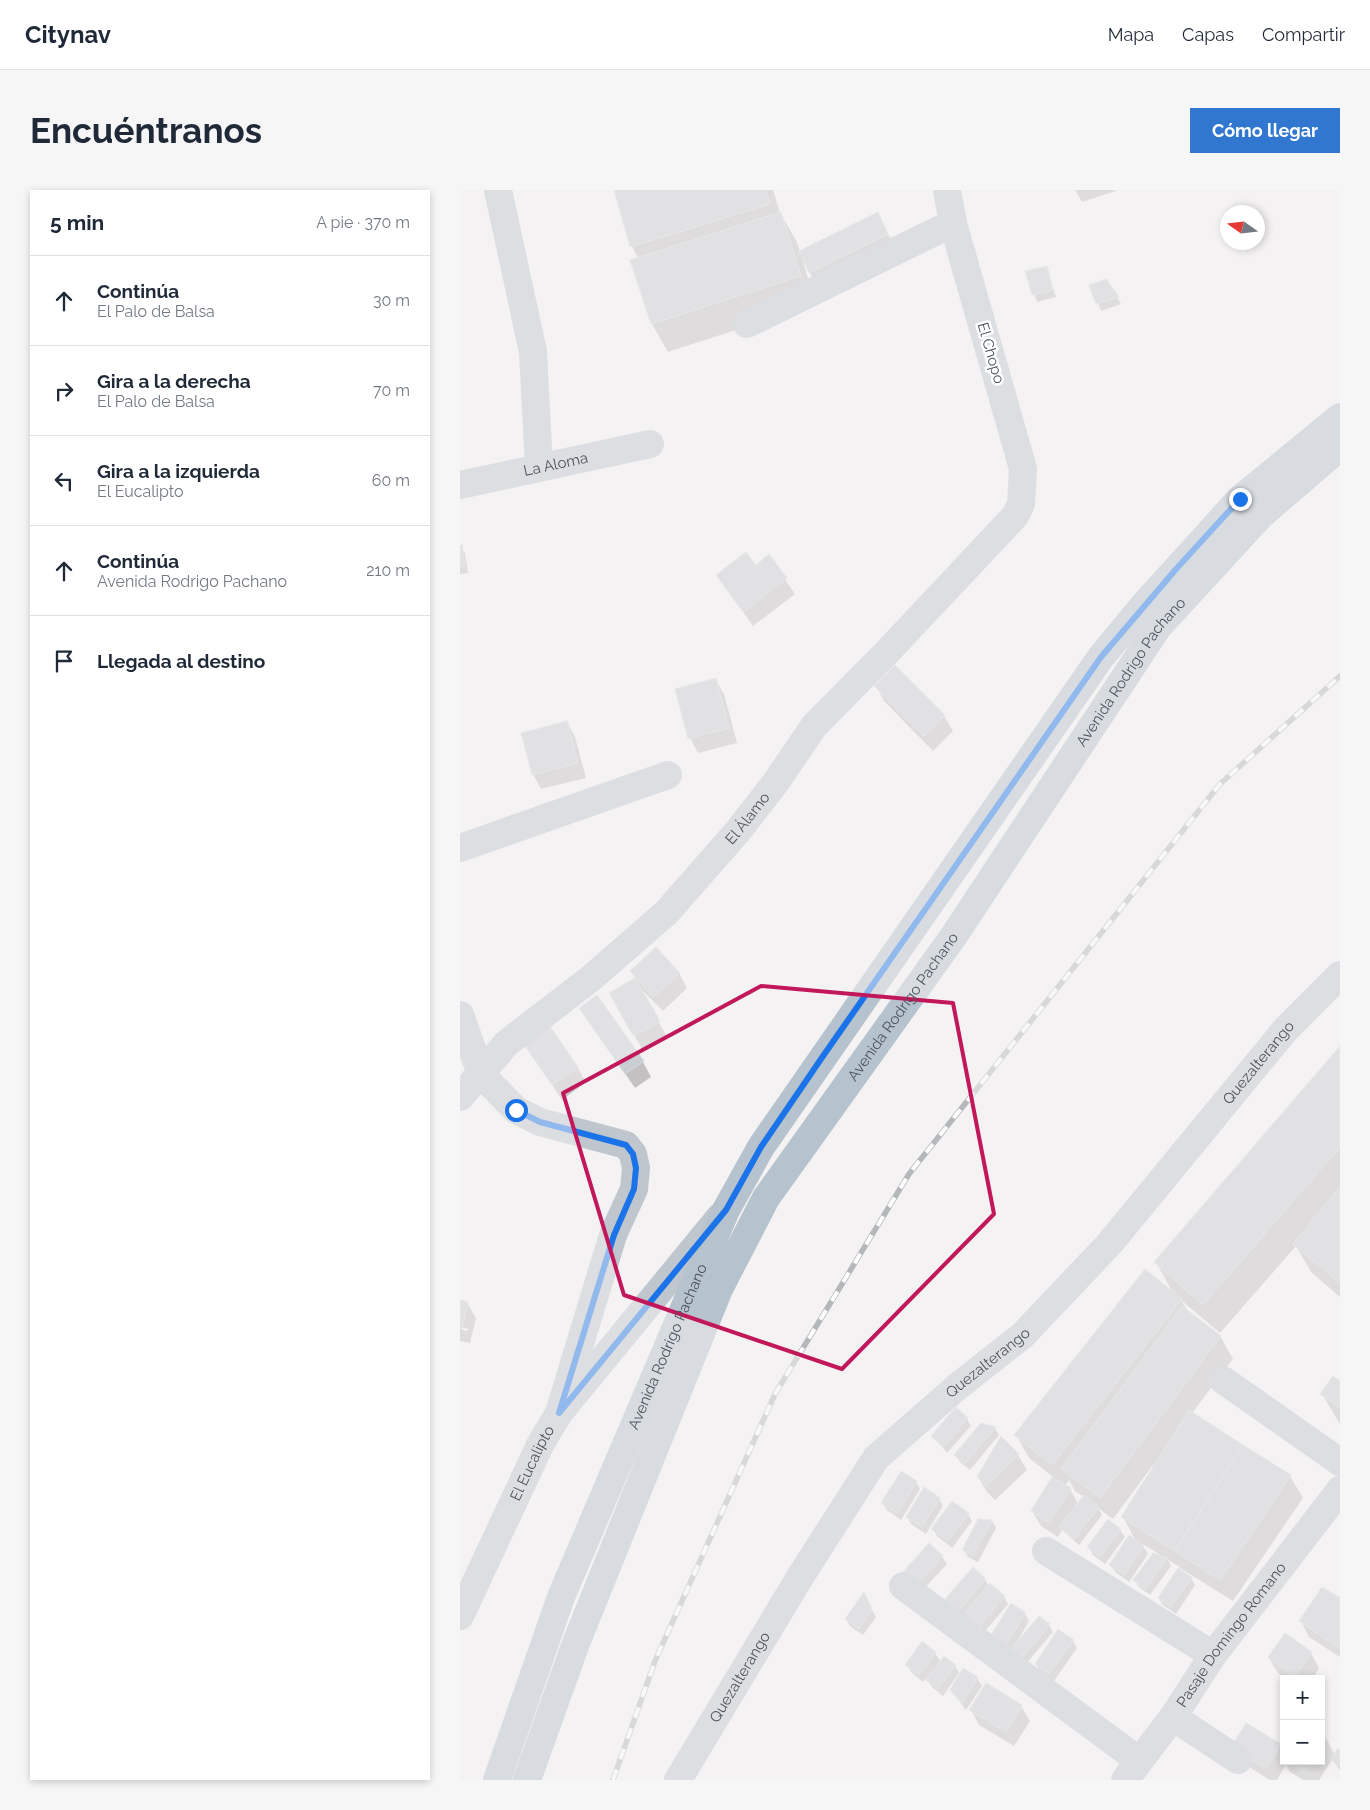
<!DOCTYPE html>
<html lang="es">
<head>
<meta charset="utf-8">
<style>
  body { margin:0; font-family:Raleway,sans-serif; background:#f6f6f7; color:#1f2937 }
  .controls { position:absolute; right:15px; bottom:15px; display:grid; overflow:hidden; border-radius:0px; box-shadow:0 2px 8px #0003 }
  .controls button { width:45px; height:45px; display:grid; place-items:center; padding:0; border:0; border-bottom:1px solid #e0e1e3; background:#fff; color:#1f2937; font:25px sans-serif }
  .compass { position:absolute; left:760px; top:15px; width:45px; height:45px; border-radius:50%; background:#fff; box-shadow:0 2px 8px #0003; rotate:284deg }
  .stop { position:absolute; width:15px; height:15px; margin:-11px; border:4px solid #1a73e8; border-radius:50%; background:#fff }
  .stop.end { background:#1a73e8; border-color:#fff; box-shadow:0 1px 5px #0008 }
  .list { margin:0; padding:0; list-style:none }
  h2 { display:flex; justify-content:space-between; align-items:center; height:65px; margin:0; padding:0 20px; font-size:21px }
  h2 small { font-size:16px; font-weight:400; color:#747a83 }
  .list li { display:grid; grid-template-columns:32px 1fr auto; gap:15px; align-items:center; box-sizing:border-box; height:90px; padding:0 20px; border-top:1px solid #e0e1e3 }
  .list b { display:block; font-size:19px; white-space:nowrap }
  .list p { margin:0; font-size:16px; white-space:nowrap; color:#747a83 }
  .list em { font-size:16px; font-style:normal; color:#747a83 }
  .icon { flex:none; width:28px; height:28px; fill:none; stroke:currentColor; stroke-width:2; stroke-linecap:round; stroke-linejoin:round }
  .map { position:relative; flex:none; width:880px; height:1590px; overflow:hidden; border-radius:0px }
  header { display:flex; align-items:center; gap:30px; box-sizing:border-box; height:70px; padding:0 25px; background:#fff; border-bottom:1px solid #e0e1e3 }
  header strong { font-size:24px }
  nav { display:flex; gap:28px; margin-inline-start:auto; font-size:18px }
  .intro { display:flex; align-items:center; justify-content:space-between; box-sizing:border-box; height:120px; padding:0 30px }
  h1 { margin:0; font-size:35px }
  .button { padding:12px 22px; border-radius:0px; background:#3177d0; color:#fff; font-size:18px; font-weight:700 }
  main { display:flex; gap:30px; padding:0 30px }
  aside { flex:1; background:#fff; border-radius:0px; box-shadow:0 2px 8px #0003 }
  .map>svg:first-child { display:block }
  .shadow { fill:#0003; fill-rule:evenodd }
  .building { fill:#cacdd1; stroke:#d7d9dd }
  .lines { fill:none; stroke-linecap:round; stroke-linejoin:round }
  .minor { stroke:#c0c6cd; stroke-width:28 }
  .tertiary { stroke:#c0c6cd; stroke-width:28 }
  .primary { stroke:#b6c2cd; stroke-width:28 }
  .rail-casing { stroke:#b5b8bb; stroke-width:5.5 }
  .rail { stroke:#fff; stroke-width:4; stroke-dasharray:11; stroke-linecap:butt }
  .route { stroke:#1a73e8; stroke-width:6 }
  .marked { fill:none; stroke:#c2185b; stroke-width:4; stroke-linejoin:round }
  .labels { text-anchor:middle; stroke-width:5; stroke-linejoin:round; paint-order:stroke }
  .street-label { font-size:15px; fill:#4c555e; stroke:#fff }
</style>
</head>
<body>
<header>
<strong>Citynav</strong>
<nav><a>Mapa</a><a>Capas</a><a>Compartir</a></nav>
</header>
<div class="intro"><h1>Encuéntranos</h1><a class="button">Cómo llegar</a></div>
<main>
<aside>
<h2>5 min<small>A pie · 370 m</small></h2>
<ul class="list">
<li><svg class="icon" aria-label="ahead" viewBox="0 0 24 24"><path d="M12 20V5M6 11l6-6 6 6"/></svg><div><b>Continúa</b><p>El Palo de Balsa</p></div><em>30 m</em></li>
<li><svg class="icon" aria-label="right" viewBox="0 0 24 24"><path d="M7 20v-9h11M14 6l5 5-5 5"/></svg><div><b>Gira a la derecha</b><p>El Palo de Balsa</p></div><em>70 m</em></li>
<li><svg class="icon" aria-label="left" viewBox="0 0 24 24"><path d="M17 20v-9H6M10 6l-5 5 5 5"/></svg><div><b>Gira a la izquierda</b><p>El Eucalipto</p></div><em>60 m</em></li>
<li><svg class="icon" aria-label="ahead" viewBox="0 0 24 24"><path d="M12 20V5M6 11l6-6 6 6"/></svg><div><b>Continúa</b><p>Avenida Rodrigo Pachano</p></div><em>210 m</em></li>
<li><svg class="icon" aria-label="arrive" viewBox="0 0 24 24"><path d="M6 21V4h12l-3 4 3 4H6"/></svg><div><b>Llegada al destino</b></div></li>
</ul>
</aside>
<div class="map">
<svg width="880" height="1590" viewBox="0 0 880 1590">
  <rect width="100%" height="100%" fill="#f4f2f2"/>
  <!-- shadow -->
  <path class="shadow" d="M155,0h158l7,23 17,29 3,10 77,-38 19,35 -78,38 -15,-25 13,42 -148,48 -16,-28 -14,-66 -6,-12z
    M615,0h41v1l-34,11z
    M586,77l10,30 -19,5 -10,-30z
    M631,95l26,12 4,7 -20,7z
    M0,356l5,7 3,20 -8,1z
    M309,366l26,38 -42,32 -35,-50 37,-10z
    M255,489l9,15 13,49 -39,10 -8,-15z
    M416,496l68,30 9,15 -20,20 -49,-50z
    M107,532l8,15 11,41 -45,11 -8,-15z
    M171,781l48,2 8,15 -24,23 -24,-24 28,50 -22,13 -3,-1 -31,-55 25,-15z
    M121,819l62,53 8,15 -16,11z
    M65,853l52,24 9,15 -24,18z
    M880,858v249l-29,-25 -15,-26 -76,87 -39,-33 8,13 31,23 13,23 -41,54 98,63 13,22 -70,103 -53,-33 -1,2 12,8 4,7 -19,29 -13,-9 -4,-7 21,-31 -12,-7 3,6 -21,29 -11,-8 -4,-7 27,-24 -21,-13 7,11 -19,28 -14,-10 -4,-7 26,-22 -14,-26 32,-51 -2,-1 -40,54 -15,-11 4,7 -23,30 -17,-15 -4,7 -17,-11 -9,-15 21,-34 -24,-19 -13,-23 157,-142 -17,-31zM609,1290l6,11 9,6 -6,7 -8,-15 -5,-3z
    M0,1111l7,2 9,15 -6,25 -10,-2v-12l7,2 1,-2 -8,-2z
    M880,1193v41l-18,-30z
    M507,1229l4,7 -24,27 -14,-17z
    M521,1235l14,3 4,7 -29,35 -10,-8 -4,-7z
    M541,1248l17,17 9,15 -32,30 -8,-8 -9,-15z
    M456,1292l4,7 -19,31 -14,-10 -4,-7z
    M479,1309l4,7 -17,28 -15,-10 -4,-7z
    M508,1324l4,7 -20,27 -15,-12 -4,-7z
    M519,1330l13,1 4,7 -18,34 -10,-5 -4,-7z
    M649,1331l11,9 5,7 -20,27 -12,-9 -4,-8z
    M469,1355l13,12 5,7 -25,27 -13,-12z
    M525,1390l4,6 15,11 4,7 -26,31 -28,-19z
    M403,1404l13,23 -13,18 -13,-9 -4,-7z
    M880,1410v57l-31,-20 -8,-16z
    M565,1424l4,7 -13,23 33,-19 4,7 -28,33 -28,-23z
    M613,1451l4,7 -23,33 -14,-10 -4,-7z
    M475,1463l6,9 14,4 4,7 -16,23 -11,-9 -6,-9 -3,4 -12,-10 -4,-7z
    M851,1463l8,15 -7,11h-26l-8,-6 -9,-15z
    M504,1480l13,8 5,8 -16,24 -15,-20z
    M561,1516l9,15 -16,25 -35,-21 -8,-15z
    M861,1546l6,4 8,15 5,-3v18l-8,-10 -13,20h-16l-13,-8 -4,-8 -9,16h-7l-29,-18 39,-17 4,7v9h37z"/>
  <!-- building -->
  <path class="building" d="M154,0h152l4,14 -140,43z
    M321,22l20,64 -150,48 -21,-64z
    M418,22l10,22 -79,39 -10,-22z
    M587,76l6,24 -21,5 -7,-24z
    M646,89l13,18 -23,7 -7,-19z
    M0,355h2l3,21 -5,1z
    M286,362l10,13 13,-11 18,24 -44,34 -27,-37z
    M435,475l50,50 -21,21 -50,-50z
    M256,488l13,50 -41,11 -13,-50z
    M107,531l11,42 -46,12 -11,-42z
    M196,757l24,26 -27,24 -23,-26z
    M175,788l25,43 -24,14 -4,-1 -23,-41z
    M137,805l47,66 -19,13 -46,-66z
    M89,835l29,42 -26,18 -29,-42z
    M880,856v101l-137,158 -49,-43z
    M880,997v96l-47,-39z
    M685,1079l37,30 -130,166 -38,-30z
    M0,1110l8,2 -6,27 -2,-1z
    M722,1116l39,30 -121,162 -39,-29z
    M873,1186l7,5v27l-20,-14z
    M496,1217l12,11 -25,29 -12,-11z
    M729,1220l54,35 -68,106 -54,-34z
    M521,1233l15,4 -31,37 -11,-9z
    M541,1246l18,18 -33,32 -9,-9z
    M783,1255l48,30 -71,105 -45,-29z
    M441,1281l16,10 -20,32 -16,-10z
    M592,1287l19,11 -22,35 -18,-12z
    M464,1297l16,11 -18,29 -16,-10z
    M624,1305l15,12 -25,32 -15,-12z
    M492,1311l17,12 -21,28 -17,-12z
    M518,1329l14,1 -19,36 -11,-6z
    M648,1329l13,10 -21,28 -13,-10z
    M669,1345l15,11 -20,29 -15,-10z
    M469,1353l14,13 -26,29 -14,-13z
    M693,1363l15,5 -23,31 -12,-9z
    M513,1377l13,12 -33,38 -8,-18z
    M718,1378l14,9 -21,30 -13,-9z
    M530,1393l15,13 -28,33 -15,-13z
    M862,1397l18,11v51l-41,-28z
    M404,1402l8,17 -13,20 -14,-10z
    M551,1413l15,10 -23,36 -12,-14z
    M579,1426l11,8 -29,35 -11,-9z
    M598,1439l16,11 -25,34 -14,-10z
    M825,1443l27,19 -18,25 -26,-20z
    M462,1451l14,11 -17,23 -14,-10z
    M484,1466l12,9 -18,24 -12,-9z
    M503,1478l15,9 -16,27 -12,-14z
    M526,1493l36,22 -16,27 -37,-22z
    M786,1533l35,21 -15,25 -35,-22z
    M877,1559l3,1v16l-9,-6z
    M827,1571h26l-8,12z"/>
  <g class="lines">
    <!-- minor -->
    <g class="minor">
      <path d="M38,0l35,162 6,116"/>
      <path d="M287,134l206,-101"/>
      <path id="s1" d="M0,295l190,-41"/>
      <path d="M0,658l208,-73"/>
      <path d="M0,825l21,59 35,36 24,12 86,23 7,9 3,14 -2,21 -21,46 -54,178"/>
      <path id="s2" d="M0,907l47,-54 83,-64 76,-66 72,-82 38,-49 38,-56 75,-76 126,-134 6,-12 2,-35 -70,-246 -6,-33"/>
      <path d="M763,1190l117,82"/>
      <path d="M586,1361l167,104"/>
      <path d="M443,1396l235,174"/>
      <path id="s3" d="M0,1426l81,-173 18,-30 161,-196"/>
      <path d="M713,1527l65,43"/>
      <path id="s4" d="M665,1590l48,-63 40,-62 127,-165"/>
    </g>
    <!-- tertiary -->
    <path class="tertiary" id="s5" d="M218,1590l122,-203 76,-119 81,-71 66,-52 87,-92 176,-214 54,-54"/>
    <!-- primary -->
    <g class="primary">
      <path id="s6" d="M37,1590l64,-183 165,-387 35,-63 340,-490 43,-52 96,-106 100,-82"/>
      <path id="s7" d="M67,1590l49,-137 143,-354 47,-91 187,-261 205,-310 102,-111 80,-69"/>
    </g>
    <!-- rail casing -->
    <g class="rail-casing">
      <path id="rail" d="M153,1590l42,-119 120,-267 134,-220 311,-390 120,-108"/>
    </g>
    <!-- rail -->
    <use href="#rail" class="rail"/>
  </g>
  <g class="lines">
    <!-- route -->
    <path class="route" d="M56,920l24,12 86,23 7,9 3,14 -2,21 -20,46 -55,178 167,-203 35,-63 60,-88 280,-402 76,-89 63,-69"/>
  </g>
  <!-- marked area -->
  <path d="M0 0H880V1590H0ZM301,796l192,17 41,211 -152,155 -218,-74 -61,-202z" fill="#f4f2f2" fill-opacity=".55" fill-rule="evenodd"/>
  <path class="marked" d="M301,796l192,17 41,211 -152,155 -218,-74 -61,-202z"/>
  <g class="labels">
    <!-- street labels -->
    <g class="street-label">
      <text transform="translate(531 163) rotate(74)" y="5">El Chopo</text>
      <text dy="5" stroke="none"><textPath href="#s1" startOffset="98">La Aloma</textPath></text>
      <text dy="5" stroke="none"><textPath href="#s7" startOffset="1270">Avenida Rodrigo Pachano</textPath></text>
      <text dy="5" stroke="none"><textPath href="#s2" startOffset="402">El Álamo</textPath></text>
      <text dy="5" stroke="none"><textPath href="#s7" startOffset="865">Avenida Rodrigo Pachano</textPath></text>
      <text dy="5" stroke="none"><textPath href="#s5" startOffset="930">Quezalterango</textPath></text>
      <text dy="5" stroke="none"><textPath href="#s6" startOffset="466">Avenida Rodrigo Pachano</textPath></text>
      <text dy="5" stroke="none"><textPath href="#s5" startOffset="525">Quezalterango</textPath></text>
      <text dy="5" stroke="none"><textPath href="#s3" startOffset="169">El Eucalipto</textPath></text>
      <text dy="5" stroke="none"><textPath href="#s4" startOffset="180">Pasaje Domingo Romano</textPath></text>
      <text dy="5" stroke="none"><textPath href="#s5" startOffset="120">Quezalterango</textPath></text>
    </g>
  </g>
</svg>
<div class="controls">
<button>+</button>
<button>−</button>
</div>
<svg class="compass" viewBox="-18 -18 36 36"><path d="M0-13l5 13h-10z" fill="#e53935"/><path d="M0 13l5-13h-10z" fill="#747a83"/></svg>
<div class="stop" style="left:56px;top:920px"></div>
<div class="stop end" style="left:780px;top:309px"></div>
</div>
</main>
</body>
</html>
